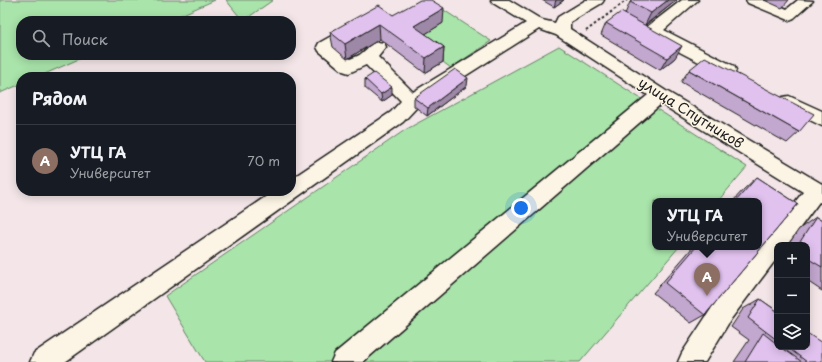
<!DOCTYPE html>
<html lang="ru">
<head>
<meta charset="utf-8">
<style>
  body { margin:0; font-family:"Playpen Sans",sans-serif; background:#20242c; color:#f1f3f6 }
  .controls { position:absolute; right:12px; bottom:12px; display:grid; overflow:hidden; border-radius:8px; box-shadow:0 2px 10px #0003 }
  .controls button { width:36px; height:36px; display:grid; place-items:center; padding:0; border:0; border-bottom:1px solid #363941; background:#171b24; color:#f1f3f6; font:20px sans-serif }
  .you { position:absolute; left:521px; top:208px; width:14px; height:14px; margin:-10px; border:3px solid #fff; border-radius:50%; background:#1a73e8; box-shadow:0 0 0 6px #1a73e833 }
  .badge { display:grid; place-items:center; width:26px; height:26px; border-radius:50%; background:#7c3aed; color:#fff; font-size:13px; font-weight:700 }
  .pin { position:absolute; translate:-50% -33px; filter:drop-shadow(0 1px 2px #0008) }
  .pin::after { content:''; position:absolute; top:21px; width:14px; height:12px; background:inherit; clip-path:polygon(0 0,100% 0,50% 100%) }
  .popup { position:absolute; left:652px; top:198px; width:110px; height:52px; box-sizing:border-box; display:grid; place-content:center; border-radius:8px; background:#171b24; filter:drop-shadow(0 1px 3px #0005); font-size:13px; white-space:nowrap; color:#9ea1a6 }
  .popup b { font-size:15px; color:#f1f3f6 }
  .popup::after { content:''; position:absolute; left:50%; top:100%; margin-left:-8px; border:8px solid transparent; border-top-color:#171b24 }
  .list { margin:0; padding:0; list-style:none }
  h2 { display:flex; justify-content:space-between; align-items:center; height:52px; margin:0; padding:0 16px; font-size:17px }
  h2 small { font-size:13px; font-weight:400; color:#9ea1a6 }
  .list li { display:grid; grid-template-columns:26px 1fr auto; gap:12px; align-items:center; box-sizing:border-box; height:72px; padding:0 16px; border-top:1px solid #363941 }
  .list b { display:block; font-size:15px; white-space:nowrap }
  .list p { margin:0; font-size:13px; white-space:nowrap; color:#9ea1a6 }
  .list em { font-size:13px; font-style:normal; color:#9ea1a6 }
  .icon { flex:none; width:22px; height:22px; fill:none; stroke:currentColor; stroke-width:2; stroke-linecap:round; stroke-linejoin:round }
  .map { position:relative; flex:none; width:822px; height:362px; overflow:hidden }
  .search { position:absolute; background:#171b24; box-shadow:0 2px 10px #0003; left:16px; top:16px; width:280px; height:44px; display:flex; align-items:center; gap:10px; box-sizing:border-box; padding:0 14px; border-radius:16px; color:#9ea1a6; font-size:15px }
  .panel { position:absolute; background:#171b24; box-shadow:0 2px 10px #0003; left:16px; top:72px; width:280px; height:124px; border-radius:16px }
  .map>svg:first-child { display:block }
  .green { fill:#a9e4aa; stroke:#628063 }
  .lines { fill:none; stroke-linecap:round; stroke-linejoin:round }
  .minor-casing { stroke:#1c1c1c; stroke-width:3 }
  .path { stroke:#1c1c1c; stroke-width:2; stroke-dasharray:2.5 2.5; stroke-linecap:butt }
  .minor { fill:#fcf5e5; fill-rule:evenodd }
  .wall { fill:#c2a7ce; stroke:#1c1c1c }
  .shaded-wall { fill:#9e88a7; stroke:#1c1c1c }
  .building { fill:#e1c2ef; stroke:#1c1c1c }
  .labels { text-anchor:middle; stroke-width:3; stroke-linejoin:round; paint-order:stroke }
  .street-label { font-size:14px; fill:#1c1c1c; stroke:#fcf5e5 }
</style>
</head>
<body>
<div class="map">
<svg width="822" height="362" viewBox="0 0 822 362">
  <rect width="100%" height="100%" fill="#f4e6e8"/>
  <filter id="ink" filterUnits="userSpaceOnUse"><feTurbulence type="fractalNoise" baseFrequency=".025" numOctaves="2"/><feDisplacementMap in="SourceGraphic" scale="8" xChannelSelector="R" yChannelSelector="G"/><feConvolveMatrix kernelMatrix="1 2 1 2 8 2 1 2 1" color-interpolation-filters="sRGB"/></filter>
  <g filter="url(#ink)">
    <!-- green -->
    <path class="green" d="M0,0h215l-48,21h-146v34h67l-50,22h-17v7l-21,9z
      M226,0h47l-30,21z
      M436,5l55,36 -40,27 -37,-27z
      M559,46l188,121 -29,34h-63v46h24l-99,115h-375l-40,-66 240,-166z"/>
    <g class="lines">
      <!-- minor casing -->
      <g class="minor-casing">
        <path id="minor" d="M491,0h18l33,20 13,3 3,-6 28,-17h18l-2,3 -32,19v7l96,62 156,93v19l-3,-1 -32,43h-10v13l-46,61 -26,43h-27l4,-9 33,-50 88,-111 -142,-88 -298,258h-32l4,-9 313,-258 -92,-60 -17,-6 -121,77 -15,16 -338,240h-35l4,-9 240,-162h17v-12l100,-67 10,-11 -35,-36 -17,8 -6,-2 -24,-20 -2,-4 2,-4 32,-18 5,-1 5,1 3,4 -3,4 -25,15 14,11c4,-2 9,-3 12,-6 8,-6 10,-13 22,-10l2,4 -8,10 35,35 113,-69 -33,-20z
          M682,0h16l-34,30 70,36 2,4 -2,4 -6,2 -6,-2 -75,-39 -2,-4 2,-4z
          M746,0h20l21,9 11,-9 15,1 -19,17 -5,2 -41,-17z
          M789,96l33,15v15l-39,-19 -3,-5 3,-5z"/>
      </g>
      <!-- path -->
      <path class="path" d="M586,31l41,-31"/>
      <!-- minor -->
      <use href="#minor" class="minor"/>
    </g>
    <!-- wall -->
    <path class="wall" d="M542,0h22l-10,7z
      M677,0l-31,25 29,33 -15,12 -59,-35 5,-12 19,-9 5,-12z
      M764,0h25l-7,8z
      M393,15l50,8 -18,11 19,13 -1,15 -18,11 -45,-34 -33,20 -14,-12 -3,-15z
      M689,70l110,62 -12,11 -106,-61z
      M365,79l27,16 -10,7 -17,-14z
      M467,86l-40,30 -13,-10v-8z
      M757,177l41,27 -93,111 -14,8 -38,-30 40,-46h66v-46h-26l10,-11z
      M816,217l6,4v70l-15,-10v-36h-19l11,-16z
      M760,299l17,12v36h30l15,15h-88l15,-22 -18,-13 12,-18z"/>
    <!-- shaded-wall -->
    <path class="shaded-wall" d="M556,0h8l-10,7z
      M668,0h9l-32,25 6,-12z
      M444,8l-1,15 -29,18v-15z
      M379,24l1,15 -33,20 -2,-15z
      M682,46l-7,12 -15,12 7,-12z
      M444,47l-1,15 -18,11 1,-15z
      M468,78l-1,8 -40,30 1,-8z
      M392,87v8l-10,7 -1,-8z"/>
    <!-- building -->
    <path class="building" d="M420,0h11l13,8 -30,18 30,21 -18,11 -47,-34 -34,20 -15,-12 49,-27 14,10z
      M633,0h35l-17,13 -21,-11z
      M621,12l61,34 -15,12 -61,-35z
      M705,57l109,57 -15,18 -110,-62z
      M455,69l13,9 -40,30 -14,-10z
      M374,73l18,14 -11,7 -16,-15z
      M757,177l41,27 -93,111 -40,-32 31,-36h63v-46h-23z
      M816,217l6,4v46l-15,-9v-13h-9z
      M760,299l17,12v29l-29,-22z
      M763,333l14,11v3h4l21,15h-57z
      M807,333l15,10v19h-15l-20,-15h20z"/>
  </g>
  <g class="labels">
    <!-- street labels -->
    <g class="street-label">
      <text transform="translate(691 113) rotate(32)" y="5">улица Спутников</text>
    </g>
  </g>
</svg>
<div class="controls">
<button>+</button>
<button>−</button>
<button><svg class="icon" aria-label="layers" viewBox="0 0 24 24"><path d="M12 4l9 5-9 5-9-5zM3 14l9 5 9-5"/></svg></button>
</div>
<div class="you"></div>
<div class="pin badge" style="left:707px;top:296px;background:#8d6e63">A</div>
<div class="popup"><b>УТЦ ГА</b>Университет</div>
<div class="search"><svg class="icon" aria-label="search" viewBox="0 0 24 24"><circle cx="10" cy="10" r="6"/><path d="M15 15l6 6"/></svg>Поиск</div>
<section class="panel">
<h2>Рядом<small></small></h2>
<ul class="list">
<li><span class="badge" style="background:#8d6e63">A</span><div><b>УТЦ ГА</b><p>Университет</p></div><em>70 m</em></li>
</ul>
</section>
</div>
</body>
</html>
